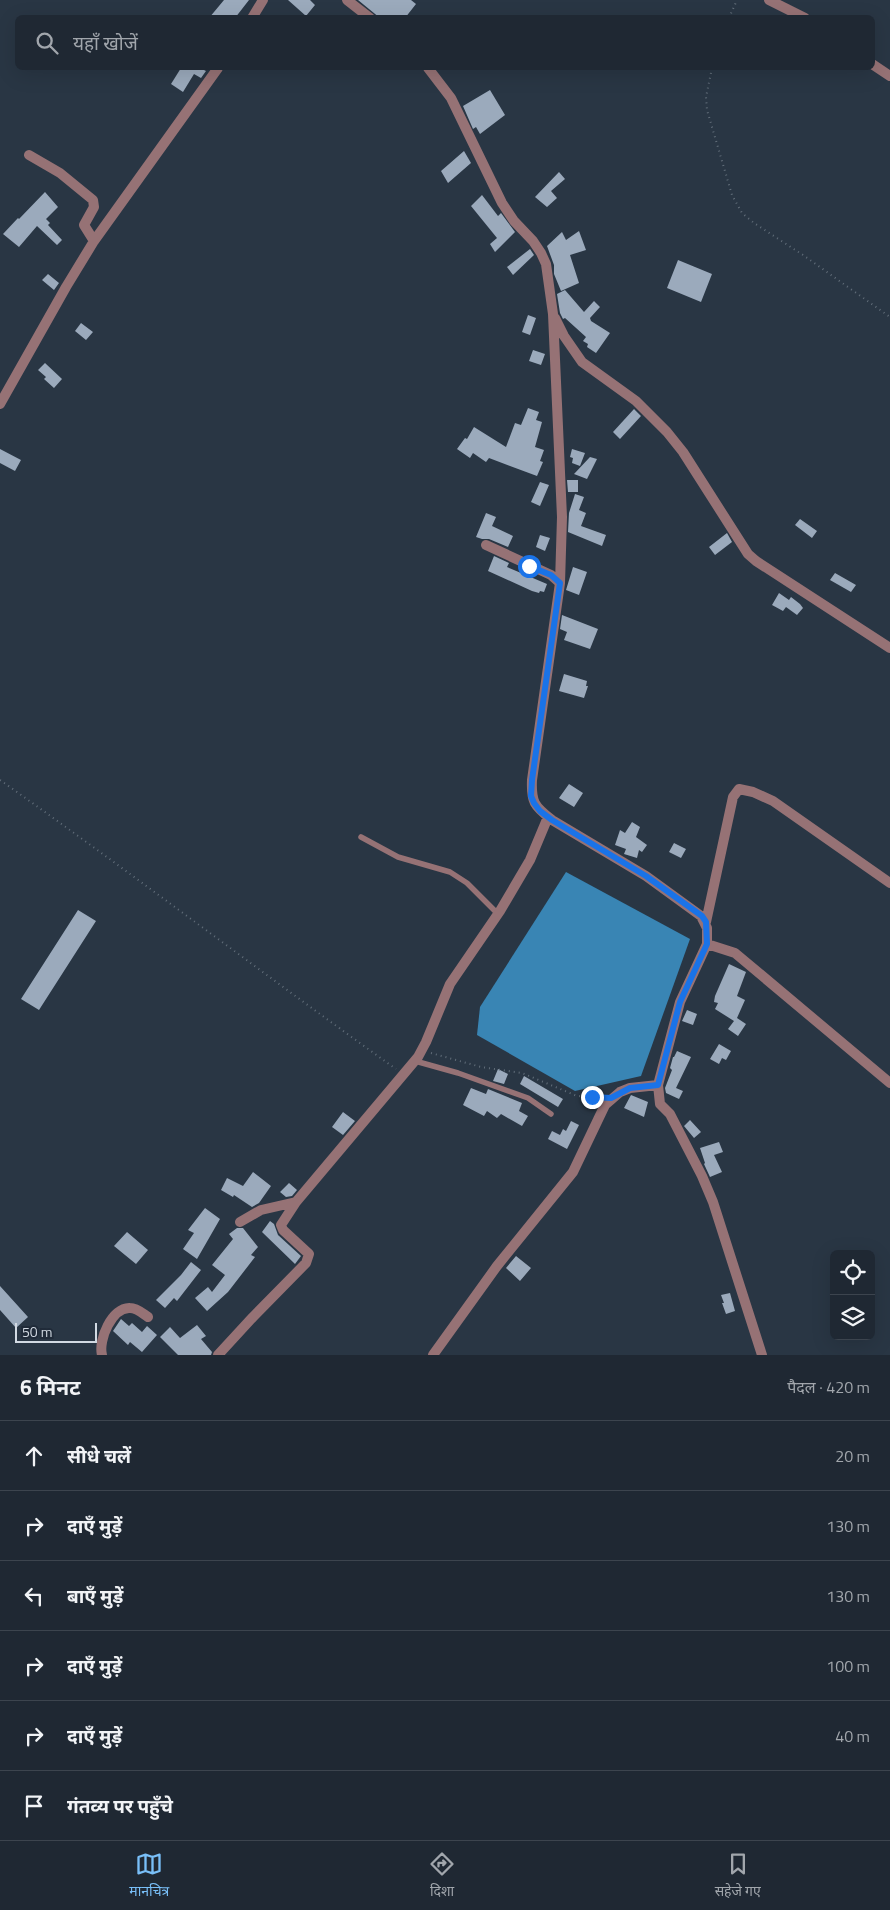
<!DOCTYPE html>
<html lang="hi">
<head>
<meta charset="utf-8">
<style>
  body { margin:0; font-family:"Titillium Web","Noto Sans Devanagari",sans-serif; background:#2c343f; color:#f1f3f6 }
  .controls { position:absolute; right:15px; bottom:15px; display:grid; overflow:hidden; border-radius:8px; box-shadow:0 5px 20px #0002 }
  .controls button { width:45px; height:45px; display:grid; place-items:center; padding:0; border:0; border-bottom:1px solid #3c444e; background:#1f2833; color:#f1f3f6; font:25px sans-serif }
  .scale { position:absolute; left:15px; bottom:12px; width:82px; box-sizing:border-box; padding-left:5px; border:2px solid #d2dae3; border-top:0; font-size:14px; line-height:18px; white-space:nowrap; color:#d2dae3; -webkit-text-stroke:4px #202b39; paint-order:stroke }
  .stop { position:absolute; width:15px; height:15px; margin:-11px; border:4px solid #1a73e8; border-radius:50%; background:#fff }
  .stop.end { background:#1a73e8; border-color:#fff; box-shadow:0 1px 5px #0008 }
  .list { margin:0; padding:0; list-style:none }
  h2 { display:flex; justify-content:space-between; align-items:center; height:65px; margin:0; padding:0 20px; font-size:21px }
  h2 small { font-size:16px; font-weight:400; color:#a1a6ac }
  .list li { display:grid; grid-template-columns:32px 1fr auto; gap:15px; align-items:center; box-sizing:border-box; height:70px; padding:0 20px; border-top:1px solid #3c444e }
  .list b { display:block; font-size:19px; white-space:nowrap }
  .list em { font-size:16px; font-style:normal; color:#a1a6ac }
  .icon { flex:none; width:28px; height:28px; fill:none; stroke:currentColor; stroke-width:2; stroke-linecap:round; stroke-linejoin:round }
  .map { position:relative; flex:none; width:890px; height:1355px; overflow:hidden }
  .search { position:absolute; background:#1f2833; box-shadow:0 5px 20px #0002; left:15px; right:15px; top:15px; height:55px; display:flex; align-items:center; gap:12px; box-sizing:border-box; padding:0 18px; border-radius:8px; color:#a1a6ac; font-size:19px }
  .sheet { height:485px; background:#1f2833 }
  nav { display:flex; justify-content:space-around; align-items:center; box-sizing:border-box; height:70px; border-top:1px solid #3c444e; background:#1f2833; font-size:14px; color:#a1a6ac }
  nav a { display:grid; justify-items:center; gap:2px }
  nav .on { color:#79bff8 }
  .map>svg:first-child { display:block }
  .water { fill:#3985b4 }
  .building { fill:#9baabc }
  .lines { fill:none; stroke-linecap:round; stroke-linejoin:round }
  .path { stroke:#626e7a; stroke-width:2; stroke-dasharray:1 4; stroke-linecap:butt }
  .lane { stroke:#967275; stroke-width:5.5 }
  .street { stroke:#967275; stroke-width:10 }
  .route { stroke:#1a73e8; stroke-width:6 }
</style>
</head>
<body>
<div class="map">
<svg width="890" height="1355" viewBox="0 0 890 1355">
  <rect width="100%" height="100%" fill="#293644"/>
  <!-- water -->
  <path class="water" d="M566,872l124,67 -49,137 -66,15 -98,-56 3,-28z"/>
  <!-- building -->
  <path class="building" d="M224,0h25l-14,18h-26z
    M288,0h22l5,5 -9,11z
    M358,0h53l5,4 -11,14h-25z
    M181,68h19l6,3 -5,7 -7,-4 -11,18 -12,-8z
    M490,90l15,25 -25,19 -4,-7 -3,2 -10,-23z
    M464,151l7,12 -23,20 -7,-12z
    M559,172l6,7 -14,12 6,7 -10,9 -12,-10z
    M45,192l13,15 -12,12 4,4 -2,2 14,15 -5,5 -20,-19 -18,21 -16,-13 15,-16 1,1z
    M482,195l16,21 3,-3 14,19 -20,20 -5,-8 7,-6 -26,-32z
    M579,231l7,19 -16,5 9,28 -18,8 -7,-17v-9l-7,-19 15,-14 4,8z
    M530,249l4,6 -21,20 -6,-8z
    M678,260l34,14 -11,28 -34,-14z
    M48,274l11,9 -5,7 -12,-10z
    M565,290l19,22 10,-11 6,6 -10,11 1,3 19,12 -14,20 -9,-6 1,-3 -5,-3 3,-4 -21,-19 -2,1 -3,-6 -3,-19z
    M528,315l8,3 -6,17 -8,-3z
    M81,323l12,9 -7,8 -11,-9z
    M533,350l12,4 -4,11 -12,-4z
    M45,363l17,16 -8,9 -10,-9 2,-2 -8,-7z
    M528,408l11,4 -3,8 6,2 -7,25 9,3 -4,11 3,1 -6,14 -48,-18 -3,4 -13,-9 -3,5 -13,-9 8,-11 2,1 7,-12 32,20 9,-24 6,2z
    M634,409l7,7 -21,23 -7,-7z
    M0,449l21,11 -6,11 -15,-8z
    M572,449l13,4 -5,13 -8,-3 1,-5 -3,-1z
    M590,457l7,2 -10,20 -13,-5z
    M567,480h11v12h-10z
    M540,482l9,3 -9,21 -9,-4z
    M575,494l9,3 -5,13 7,3 -5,13 25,9 -4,11 -34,-14 1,-19z
    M486,513l10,4 -4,9 21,10 -5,11 -19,-8h-7l-6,-2z
    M800,519l17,12 -5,7 -17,-13z
    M727,533l5,9 -17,13 -6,-8z
    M540,535l10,3 -5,13 -9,-4z
    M494,556l15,7 -2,4 40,17 -3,8 -4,-1 -1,2 -7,-2 -44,-20z
    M573,567l14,5 -8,23 -13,-5z
    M835,573l21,12 -5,7 -21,-12z
    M779,593l10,7 2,-3 9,7 3,4 -6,7 -11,-8 -3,4 -11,-6z
    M562,615l36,14 -8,20 -26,-9 3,-8 -7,-3z
    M564,674l23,7 -1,5h2l-4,12 -25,-7z
    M569,784l14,9 -9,14 -15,-9z
    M632,822l8,5 -4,10 11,8 -5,7 -3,-2 -2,8 -13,-4 2,-5 -11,-4 5,-15 5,3z
    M674,843l12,6 -5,9 -12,-6z
    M78,910l18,11 -57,89 -18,-11z
    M729,964l17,8 -9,24 8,4 -8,18 9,6 -8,12 -10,-7 6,-8 -19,-12 3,-6 -4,-1 1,-6z
    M687,1010l10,4 -4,11 -11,-4z
    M719,1044l12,7 -5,9 -4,-2 -3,6 -9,-5z
    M677,1051l14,6 -15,31 7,3 -4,8 -13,-6 -1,-5 7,-18 -2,-2 3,-11h1z
    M498,1069l10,5 -4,10 -11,-3z
    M524,1076l39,23 -5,8 -38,-23z
    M471,1088l15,6 2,-5 34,14 -3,8 9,5 -6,10 -21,-12 -4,4 -10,-7 -3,5 -21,-11z
    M631,1095l17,7 -4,15 -20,-9z
    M343,1112l12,9 -12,14 -11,-8z
    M690,1120l11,12 -7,6 -10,-12z
    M571,1121l8,4 -12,24 -19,-10 4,-8 8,4 3,-6 3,2z
    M719,1142l4,10 -9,3 8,17 -12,5 -6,-13 1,-1 -5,-15z
    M253,1172l18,14 -12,17 -7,4 -18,-12 -1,2 -12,-7 6,-12 16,8z
    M289,1183l8,7 -5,6 -6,1 -6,-5z
    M205,1208l15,11 -23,40 -14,-10 11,-16 -6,-3z
    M270,1221l4,3 4,11 23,21 -6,8 -33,-32z
    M237,1228h6l15,19 -7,8 4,2 -27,35 -21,19 -12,-13 13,-11 4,5 13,-17 -13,-10 21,-26 -4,-5z
    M127,1232l21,18 -12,14 -22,-18z
    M516,1256l15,12 -11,13 -14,-13z
    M191,1262l10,8 -24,31 -3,-3 -9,10 -9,-8 25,-25z
    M0,1286l28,31 -12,11 -16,-18z
    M730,1293l5,18 -9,3 -4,-11h2l-3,-8z
    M121,1319l8,7 3,-3 10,9 5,-6 10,9 -15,17 -12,-10 -2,3 -15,-14z
    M197,1325l9,11 -5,3 11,13 -1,3h-33l-18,-18 10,-10 10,11z"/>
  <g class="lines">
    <!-- path -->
    <path class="path" d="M729,18l8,-18
      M712,68l-6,29 1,13 25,85 10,18 12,10 49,32 87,62
      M0,780c133,94 263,194 396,289
      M431,1053l50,14 41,6 55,23 20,1"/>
    <!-- lane -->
    <path class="lane" d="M361,837l37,20 52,15 17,11 31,31
      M415,1061l43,12 70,25 23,16"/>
    <!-- street -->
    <path class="street" d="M347,0l23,18
      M769,0l36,18
      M252,18l11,-18
      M872,64l18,12
      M428,68l23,30 51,105 12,18 19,20 8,12 5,11 7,50 9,203 -2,66 -28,197c-1,22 2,26 20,40l94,56 55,40 6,12v16l-27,58 -22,83 2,19 10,10 32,62 11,26 49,153
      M29,155l31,18 33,27 1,7 -10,18 10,16
      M555,318l9,18 18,26 54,39 31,31 16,20 65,102 8,7 134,87
      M0,404l66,-117 28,-46 124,-173
      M486,545l65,30 9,8
      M706,922l27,-125 6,-8 14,3 20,9 117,82
      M707,944l28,9 155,130
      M240,1222l21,-12 35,-8
      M102,1355c-4,-15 10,-48 28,-47 7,0 12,5 18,9
      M218,1355l35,-38 53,-54 3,-9 -26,-24 -2,-5 15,-23 122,-145 8,-15 24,-58 50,-73 30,-51 18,-43
      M433,1355l64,-89 76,-94 32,-67 15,-13 10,-4 28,-3"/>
  </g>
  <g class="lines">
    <!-- route -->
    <path class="route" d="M529,566l22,9 9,8 -28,197 -1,16 3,7 6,8 12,9 94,56 56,40 4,6 1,22 -27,58 -22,83 -28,3 -19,10 -19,-1"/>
  </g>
</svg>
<div class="controls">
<button><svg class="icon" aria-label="locate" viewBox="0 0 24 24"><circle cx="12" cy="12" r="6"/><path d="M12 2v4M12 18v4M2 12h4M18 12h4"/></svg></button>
<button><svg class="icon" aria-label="layers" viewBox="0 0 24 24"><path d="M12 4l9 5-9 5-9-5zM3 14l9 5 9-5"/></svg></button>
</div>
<div class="scale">50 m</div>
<div class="stop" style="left:529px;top:566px"></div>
<div class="stop end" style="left:592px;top:1097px"></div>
<div class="search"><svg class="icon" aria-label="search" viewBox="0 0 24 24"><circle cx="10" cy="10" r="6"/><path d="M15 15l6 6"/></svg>यहाँ खोजें</div>
</div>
<section class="sheet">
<h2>6 मिनट<small>पैदल · 420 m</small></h2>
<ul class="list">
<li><svg class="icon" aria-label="ahead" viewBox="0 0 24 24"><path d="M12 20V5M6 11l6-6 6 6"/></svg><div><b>सीधे चलें</b></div><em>20 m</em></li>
<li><svg class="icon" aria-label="right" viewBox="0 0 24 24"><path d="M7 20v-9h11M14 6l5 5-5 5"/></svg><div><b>दाएँ मुड़ें</b></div><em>130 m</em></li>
<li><svg class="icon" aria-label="left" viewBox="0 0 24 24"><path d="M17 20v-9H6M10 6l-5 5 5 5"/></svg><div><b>बाएँ मुड़ें</b></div><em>130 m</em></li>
<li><svg class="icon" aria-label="right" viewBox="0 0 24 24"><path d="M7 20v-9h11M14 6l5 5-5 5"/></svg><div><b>दाएँ मुड़ें</b></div><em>100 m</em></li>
<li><svg class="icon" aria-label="right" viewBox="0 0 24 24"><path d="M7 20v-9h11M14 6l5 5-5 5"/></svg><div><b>दाएँ मुड़ें</b></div><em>40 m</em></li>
<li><svg class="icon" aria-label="arrive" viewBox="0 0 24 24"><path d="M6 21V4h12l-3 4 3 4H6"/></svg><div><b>गंतव्य पर पहुँचे</b></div></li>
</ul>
</section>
<nav>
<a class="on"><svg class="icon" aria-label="map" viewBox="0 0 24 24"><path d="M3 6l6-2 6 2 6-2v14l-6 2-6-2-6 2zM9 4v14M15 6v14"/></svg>मानचित्र</a>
<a><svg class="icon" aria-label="directions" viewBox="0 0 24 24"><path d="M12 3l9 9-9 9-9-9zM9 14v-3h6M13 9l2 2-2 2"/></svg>दिशा</a>
<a><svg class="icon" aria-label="saved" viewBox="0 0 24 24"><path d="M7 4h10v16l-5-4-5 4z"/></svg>सहेजे गए</a>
</nav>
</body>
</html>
